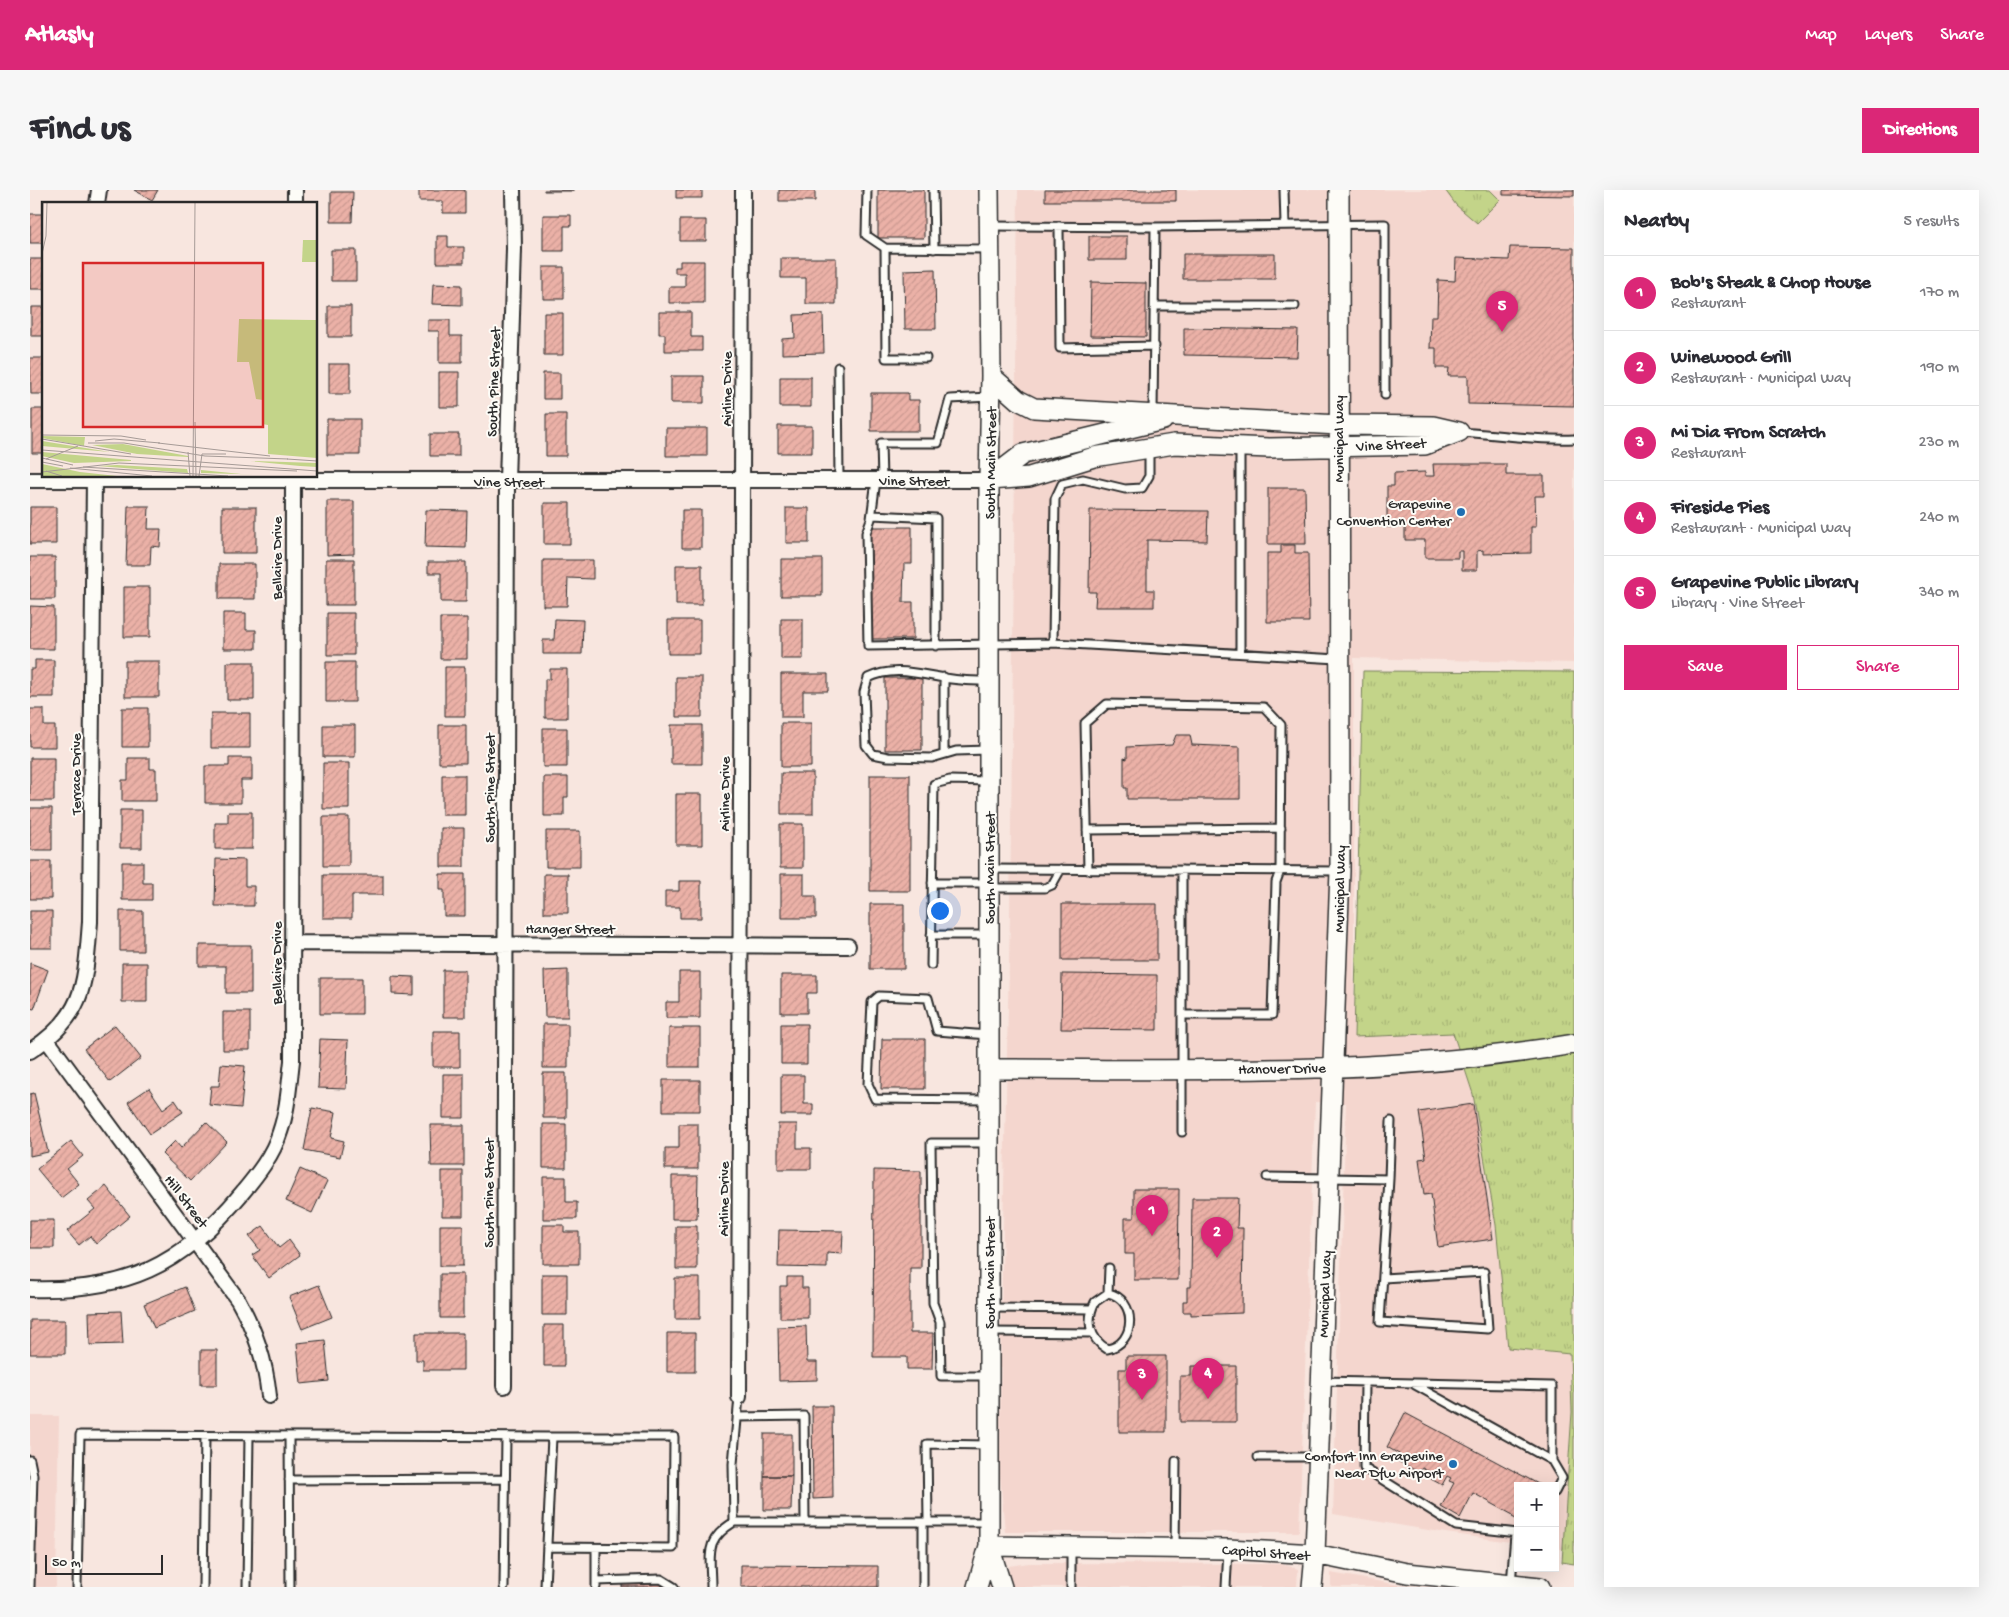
<!DOCTYPE html>
<html lang="en">
<head>
<meta charset="utf-8">
<style>
  body { margin:0; font-family:"Gochi Hand",sans-serif; background:#f7f7f7; color:#2b2b33 }
  .controls { position:absolute; right:15px; bottom:15px; display:grid; overflow:hidden; border-radius:0px; box-shadow:0 5px 20px #0002 }
  .controls button { width:45px; height:45px; display:grid; place-items:center; padding:0; border:0; border-bottom:1px solid #e1e1e2; background:#fff; color:#2b2b33; font:25px sans-serif }
  .scale { position:absolute; left:15px; bottom:12px; width:118px; box-sizing:border-box; padding-left:5px; border:2px solid #2b2b2b; border-top:0; font-size:14px; line-height:18px; white-space:nowrap; color:#2b2b2b; -webkit-text-stroke:4px #fdfcf7; paint-order:stroke }
  .you { position:absolute; left:909px; top:720px; width:18px; height:18px; margin:-12px; border:4px solid #fff; border-radius:50%; background:#1a73e8; box-shadow:0 0 0 8px #1a73e833 }
  .badge { display:grid; place-items:center; width:32px; height:32px; border-radius:50%; background:#db2777; color:#fff; font-size:16px; font-weight:700 }
  .pin { position:absolute; translate:-50% -41px; filter:drop-shadow(0 1px 2px #0008) }
  .pin::after { content:''; position:absolute; top:26px; width:18px; height:15px; background:inherit; clip-path:polygon(0 0,100% 0,50% 100%) }
  .list { margin:0; padding:0; list-style:none }
  h2 { display:flex; justify-content:space-between; align-items:center; height:65px; margin:0; padding:0 20px; font-size:21px }
  h2 small { font-size:16px; font-weight:400; color:#7c7c81 }
  .list li { display:grid; grid-template-columns:32px 1fr auto; gap:15px; align-items:center; box-sizing:border-box; height:75px; padding:0 20px; border-top:1px solid #e1e1e2 }
  .list b { display:block; font-size:19px; white-space:nowrap }
  .list p { margin:0; font-size:16px; white-space:nowrap; color:#7c7c81 }
  .list em { font-size:16px; font-style:normal; color:#7c7c81 }
  .actions { display:flex; gap:10px; padding:15px 20px }
  .actions a { flex:1; padding:11px 0; border:1px solid #db2777; border-radius:0px; text-align:center; font-size:18px; color:#db2777 }
  .actions .main { background:#db2777; color:#fff }
  .map { position:relative; flex:none; width:1544px; height:1397px; overflow:hidden; border-radius:0px }
  header { display:flex; align-items:center; gap:30px; box-sizing:border-box; height:70px; padding:0 25px; background:#db2777; color:#fff }
  header strong { font-size:24px }
  nav { display:flex; gap:28px; margin-inline-start:auto; font-size:18px }
  .intro { display:flex; align-items:center; justify-content:space-between; box-sizing:border-box; height:120px; padding:0 30px }
  h1 { margin:0; font-size:35px }
  .button { padding:12px 22px; border-radius:0px; background:#db2777; color:#fff; font-size:18px; font-weight:700 }
  main { display:flex; gap:30px; padding:0 30px }
  aside { flex:1; background:#fff; border-radius:0px; box-shadow:0 5px 20px #0002 }
  .map>svg:first-child { display:block }
  .built { fill:#f4d6ce }
  .grass { fill:url(#grass-tufts); stroke:#77805a }
  .building { fill:url(#building-hatch); stroke:#2b2b2b }
  .lines { fill:none; stroke-linecap:round; stroke-linejoin:round }
  .lane-casing { stroke:#2b2b2b; stroke-width:11 }
  .street-casing { stroke:#2b2b2b; stroke-width:18 }
  .secondary-casing { stroke:#2b2b2b; stroke-width:22 }
  .lane { stroke:#fdfcf7; stroke-width:7 }
  .street { stroke:#fdfcf7; stroke-width:14 }
  .secondary { stroke:#fdfcf7; stroke-width:19 }
  .poi-dot { fill:#1f6fb2; stroke:#fdfcf7; stroke-width:2 }
  .labels { text-anchor:middle; stroke-width:4; stroke-linejoin:round; paint-order:stroke }
  .street-label { font-size:15px; fill:#2b2b2b; stroke:#fdfcf7 }
  .poi-label { font-size:15px; fill:#2b2b2b; stroke:#fdfcf7; text-anchor:end }
  .inset-road { fill:none; stroke:#a69b97; stroke-width:1 }
  .view { fill:#d62828; fill-opacity:0.15; stroke:#d62828; stroke-width:2.5 }
  .inset-edge { fill:none; stroke:#2b2b2b; stroke-width:2.5 }
</style>
</head>
<body>
<header>
<strong>Atlasly</strong>
<nav><a>Map</a><a>Layers</a><a>Share</a></nav>
</header>
<div class="intro"><h1>Find us</h1><a class="button">Directions</a></div>
<main>
<div class="map">
<svg width="1544" height="1397" viewBox="0 0 1544 1397">
  <defs>
    <pattern id="grass-tufts" width="24" height="20" patternUnits="userSpaceOnUse" patternTransform="scale(1.25)"><rect width="24" height="20" fill="#c3d489"/><path d="M3 7l-1-3M5 7V3M7 7l1-3M15 17l-1-3M17 17v-4M19 17l1-3" fill="none" stroke="#a8b676"/></pattern>
    <pattern id="building-hatch" width="6" height="6" patternUnits="userSpaceOnUse" patternTransform="scale(1.25)"><rect width="6" height="6" fill="#ebb1a7"/><path d="M-1 1l2-2M0 6l6-6M5 7l2-2" fill="none" stroke="#ca9890"/></pattern>
  </defs>
  <rect width="100%" height="100%" fill="#f8e6df"/>
  <filter id="ink" filterUnits="userSpaceOnUse"><feTurbulence type="fractalNoise" baseFrequency=".02" numOctaves="2"/><feDisplacementMap in="SourceGraphic" scale="10" xChannelSelector="R" yChannelSelector="G"/><feConvolveMatrix kernelMatrix="1 2 1 2 8 2 1 2 1" color-interpolation-filters="sRGB"/></filter>
  <g filter="url(#ink)">
    <!-- built -->
    <path class="built" d="M988,0h556v473l-220,-5v379l99,-4 20,61 23,131 12,123 62,6 2,58 -9,137 -8,-1v-62h-37v57l-72,-10 -113,-19 13,-411 -31,-1 -16,430h-294l-5,-57 1,-157 9,-400z
      M0,1226h29l-3,171h-26z
      M999,1373l254,1 15,5 -1,18h-288v-21z
      M1301,1383l80,14h-80z"/>
    <!-- grass -->
    <path class="grass" d="M1415,0h45l10,10 -23,23 -21,-18z
      M1333,481l211,1v892l-12,-2 10,-150 -2,-58 -62,-6 -12,-123 -23,-131 -20,-61 -99,4z"/>
    <!-- building -->
    <path class="building" d="M104,0h24l-6,10z
      M389,0h46v23h-22v-12h-24z
      M514,0h29v1h-29z
      M646,0h26v8h-26z
      M749,0h36v11h-36z
      M848,0h46v48h-46z
      M1015,0h131v11h-131z
      M1473,0h71v6l-71,-1z
      M301,2h22l-1,30h-21z
      M0,24h14v29h-14z
      M513,25h28v11h-7v25h-21z
      M650,30h26v21h-26z
      M407,46h11v11h16v16h-27z
      M1059,46h38v24h-38z
      M1480,57l64,1v158l-106,-2v-28h-20l1,-8h-13v-20h-6l1,-32h6l1,-36 17,1 1,-23 53,2z
      M301,60h25v31h-25z
      M1153,64h92v25h-92z
      M751,68h55v46h-30v-26h-25z
      M0,69h14v30h-14z
      M650,71h24v42h-35v-16h16v-14h-10v-6h5z
      M513,77h21v32h-21z
      M905,79l1,60h-31l-1,-59z
      M1061,92l55,1v54l-56,-1z
      M403,94l29,1v20l-30,-1z
      M298,116h23v31h-23z
      M1,117h13v29h-13z
      M629,122h32v25h11v14h-37v-17h-6z
      M514,123h19v42h-19z
      M793,124l1,39 -42,1v-15l13,-1 -1,-23z
      M398,130h22v16h12v27h-23v-32h-11z
      M1154,138l114,2 -1,27 -113,-2z
      M0,168h14v36h-13z
      M299,174h21v30h-21z
      M409,182h20v35h-20z
      M513,183h17v26h-17z
      M641,186h33v27h-33z
      M750,187h31v30h-31z
      M841,203h37v7h11v31h-48z
      M2,219h12v44h-12z
      M516,224h20v42h-20z
      M297,229h33v36h-33z
      M748,236h34v27h-34z
      M636,238h41v28h-41z
      M400,244h29v22h-29z
      M1403,274h73v11h38v21h-9l1,31h-5v26l-48,1v-4l-6,1v19h-15v-19h-4v7h-33v-18h-20v-13h-18v-41h7v-13l31,-1v4h9z
      M1238,298h37l1,56h-38z
      M297,311h27v53l-27,1z
      M514,313h26v41h-26z
      M98,316h21l-1,23h13l-1,18 -9,-1 -1,19h-24z
      M0,317h26v37h-26z
      M192,317h34v46h-34z
      M756,318h23v35h-23z
      M396,320l41,1 -1,37 -41,-1z
      M652,320h19v38h-19z
      M1060,320l118,1 -1,30 -60,-1v50h7v17h-59l1,-15h-7z
      M840,337h42v37h-8l-1,38h10v37h-44z
      M1251,355h14v8h13l1,69h-42v-69h14z
      M0,367h25v42h-25z
      M296,369h28v46h-28z
      M751,369h41v37h-41z
      M513,370h50v19l-25,-1 -1,28h-24z
      M398,372h38v40h-25v-29h-13z
      M189,374h36v35h-36z
      M646,375h26v40h-26z
      M94,397h26v50h-26z
      M0,416l24,1v42h-24z
      M193,423h23v17h10v19h-33z
      M297,423h27v42h-27z
      M410,428h27v41h-27z
      M525,429l28,1 -1,34h-39v-14h11z
      M751,429h22v40h-22z
      M638,430h32v34h-32z
      M5,470h19v37h-24v-28h5z
      M95,471h34v36h-34z
      M197,472h27v38h-27z
      M296,472h29v40h-29z
      M415,477h20v49h-20z
      M520,479h17v49h-22v-39h5z
      M751,484h47v17h-25v26h-22z
      M646,487h26v40h-26z
      M855,488h37v72h-37z
      M92,518h26v39h-26z
      M0,519h14v17h11v21h-25z
      M181,523h39v35h-39z
      M751,533h30v44h-30z
      M293,535h32v32h-32z
      M409,535h27v38h-27z
      M641,535h31v39h-31z
      M513,538h24v39h-24z
      M1146,545h14l2,10 48,2v52h-113v-11h-3v-30l3,1v-12l45,-2z
      M0,568h24v43h-24z
      M98,568h22v11h6v32h-34v-21h6z
      M199,568h23v22h-11v23h-36v-37h24z
      M293,573h26v46h-26z
      M751,583h32v41h-32z
      M412,585h23v40h-23z
      M840,585h40v116h-40z
      M514,587h24v20h-4v19h-20z
      M646,604h26v51h-26z
      M0,618h22v42h-22z
      M90,620h22v38h-22z
      M198,622h24v37h-37v-26h13z
      M293,627h26v49h-26z
      M750,634h23v44h-23z
      M411,638h23v39h-23z
      M516,641h34v36h-34z
      M186,669l29,1v26h9v20h-39z
      M0,671h21v38h-21z
      M92,672h21v21h9v17h-30z
      M410,684h25v42h-21v-26h-4z
      M514,684h24v39h-24z
      M751,684h23v22h12v22h-35z
      M293,685h60v20h-31v23h-29z
      M649,691h22v37h-21v-11h-15v-16h14z
      M840,714h34v65h-34z
      M1032,714h95v56h-95z
      M0,721h22v37h-22z
      M90,721h23v40h-23z
      M169,755h52v48h-25v-27h-27z
      M0,773l18,7 -14,39 -4,-1z
      M92,773h25v39h-25z
      M413,780h22v47h-22z
      M538,780v47h-23l-1,-46z
      M649,782h21v46h-34v-16h13z
      M1032,784l95,1v55l-96,-1z
      M751,785h36v18h-10v20h-26z
      M362,786l22,1v18l-22,-1z
      M290,788h42v36h-42z
      M193,822h27v38h-27z
      M513,834h25v44h-25z
      M751,834h26v40h-26z
      M85,835l26,33 -31,24 -26,-33z
      M639,838h31v39h-31z
      M403,841h27v36h-27z
      M290,849l28,1 -2,49 -28,-1z
      M852,849h43v50h-44z
      M191,874l24,2 -4,42 -32,-3 2,-19h8z
      M513,883h23v45h-23z
      M413,884h21v44h-21z
      M751,885h23v29h9v11h-32z
      M633,890h37v31h-37z
      M119,898l14,21 12,-9 8,12 -33,22 -22,-32z
      M4,903l14,59 -18,4v-62z
      M1443,914l20,135 -55,8 -7,-53 -7,1 -5,-36 7,-1 -7,-46z
      M282,918l24,4 -5,26 13,3 -4,16 -36,-7z
      M176,932l21,20 -37,39 -28,-27 13,-13 6,7z
      M513,934h23v44h-23z
      M649,934h19v45h-33v-21h14z
      M748,934h19v24h14v21h-33z
      M400,935h34v41h-33z
      M41,951l12,15 -16,13 12,15 -18,14 -24,-29z
      M270,979l27,12 -15,32 -26,-12z
      M844,980l47,1v97h-11v65h23l-1,36h-25v-12h-34z
      M412,981h21v45h-21z
      M642,986h26l-1,43h-25z
      M513,987h23v25h11v17h-34z
      M76,996l24,30 -34,28 -6,-8 -11,9 -12,-14 28,-22 -7,-8z
      M1104,999h45l-1,91h-44v-26h-9v-36h9z
      M1162,1008h46l-1,30h6l-1,85 -51,2v-3h-8v-11h4v-14h4z
      M0,1030h24v28h-24z
      M410,1035h23v41h-23z
      M513,1035h21v7h15v32h-36z
      M233,1036l16,22 10,-8 11,15 -31,23 -17,-23 8,-5 -11,-14z
      M646,1036h21v43h-21z
      M749,1040l64,1 -1,23 -15,-1v15l-49,-1z
      M410,1084h23v44h-23z
      M512,1084h25v41h-25z
      M757,1087h15v11h6v30h-28v-32h7z
      M645,1088h25v41h-25z
      M289,1095l13,32 -30,12 -13,-32z
      M155,1097l10,24 -41,17 -10,-24z
      M91,1121l2,33 -33,1 -1,-33z
      M0,1130h35v34h-35z
      M514,1135h20v41h-20z
      M776,1136l1,36h10v18l-38,1 -1,-54z
      M386,1143h47v37h-40v-10h-7z
      M637,1143h28v39h-28z
      M295,1150l4,41 -28,3 -4,-41z
      M171,1160h16v35h-16z
      M1096,1166h40v76h-47v-63h7z
      M1161,1176h45v56h-56v-46h11z
      M782,1216h20l1,92 -20,1z
      M1375,1223l137,73h-24v34l-6,-3 1,-2 -40,-22 -13,25 -19,-11 13,-24 -5,-2 2,-3 -4,-2 -5,9 -11,-6 2,-5 -11,-6 -2,5 -24,-13 3,-6 -12,-7z
      M734,1244h28v42h-28z
      M734,1286h28l-1,34h-27z
      M711,1375l137,1v21h-137z
      M592,1394h44v3h-44z"/>
    <g class="lines">
      <!-- lane casing -->
      <g class="lane-casing">
        <path id="lane" d="M837,0l-1,45 19,13 104,1
          M903,0l1,59
          M1254,0l1,35
          M960,36l165,1 -2,186
          M1029,36l1,122 95,-2
          M1125,37l230,-3v171
          M855,58l1,110h40
          M1125,116h140
          M808,177l1,113
          M1429,242c39,2 77,9 115,7
          M846,290l-5,39 -5,14 2,113 185,-3 2,-144 7,-15 21,-5 42,10 17,-1 7,-12v-27
          M852,290l-1,-37h57l12,-44 40,-2
          M842,325l64,3v128
          M1023,453l285,16
          M1210,462v-205
          M914,487v77
          M957,560l-31,1 -24,7 -44,-1 -15,-3 -7,-9 -2,-53 4,-14c30,-15 61,0 93,2 9,1 18,1 27,1
          M1057,640l194,-2
          M961,679l349,2
          M1058,680l-3,-147 22,-19 157,3 17,18 -1,146 -4,11 -4,133h-90
          M1152,680v262
          M902,693h55
          M961,698h54l7,-3 9,-16
          M901,745h57
          M901,775l3,-181 16,-4 37,1
          M958,910l-113,-1 -7,-15 4,-82 7,-6 49,2 9,33 51,4
          M1237,987l122,2 -9,143 108,7 -4,-57 -101,6
          M1359,989l2,-58
          M1078,1103c29,6 29,51 -1,56 -18,-11 -21,-29 -12,-47z
          M1078,1103l1,-25
          M960,1118l102,1
          M959,1142l103,1
          M958,1186h-47l-1,-54 -7,-19 -2,-160h58
          M1292,1191l230,5v75l10,17 -7,14
          M1335,1193l-1,85 92,58 62,7
          M1385,1195l137,76
          M707,1227l67,-1 1,106
          M259,1246l1,151
          M1228,1267h59
          M0,1270l3,15 -3,112
          M259,1290l216,-1
          M704,1332l-1,-58 6,-67
          M898,1332l-1,-78 61,1
          M566,1358v39
          M1145,1358l1,-87
          M1041,1359v38
          M566,1391l65,-2 13,8
          M1481,1394l4,-49
          M47,1397l3,-152 472,2
          M173,1397l2,-151
          M217,1397l2,-151
          M474,1397l2,-150
          M515,1397l7,-150h122l-1,111 -126,-1
          M681,1397c0,-32 -8,-46 23,-65h254
          M893,1397v-65
          M1196,1397l2,-37"/>
      </g>
      <!-- street casing -->
      <g class="street-casing">
        <path id="street" d="M67,14l2,-14
          M265,14v-14
          M0,290h959
          M262,753l556,3
          M17,850l191,260c18,32 27,60 31,96
          M0,861c56,-36 55,-68 60,-129l4,-446
          M0,1099c95,3 151,-22 212,-96 15,-18 31,-38 38,-61 8,-23 9,-47 12,-71l1,-585
          M474,1196l3,-905 7,-232 -1,-59
          M709,1207l4,-1207"/>
      </g>
      <!-- secondary casing -->
      <g class="secondary-casing">
        <path id="secondary" d="M961,186l27,24 16,8 304,17 95,1 26,6
          M959,290l40,-3 65,-20 80,-13 95,4 156,-3 34,-13
          M959,290l34,-26 140,-34
          M959,879c195,0 392,8 585,-25
          M959,1356l239,3 87,5 92,19 133,14
          M959,1356l13,41
          M947,1397l12,-41v-1066l2,-104 -2,-186
          M1282,1397l3,-33 25,-683 -1,-681"/>
      </g>
      <!-- lane -->
      <use href="#lane" class="lane"/>
      <!-- street -->
      <use href="#street" class="street"/>
      <!-- secondary -->
      <use href="#secondary" class="secondary"/>
    </g>
  </g>
  <!-- markers -->
  <g class="poi-dot">
    <circle cx="1431" cy="322" r="5"/>
    <circle cx="1423" cy="1274" r="5"/>
  </g>
  <g class="labels">
    <!-- street labels -->
    <g class="street-label">
      <text transform="translate(463 192) rotate(-88)" y="5">South Pine Street</text>
      <text transform="translate(696 199) rotate(-90)" y="5">Airline Drive</text>
      <text transform="translate(1308 249) rotate(-90)" y="5">Municipal Way</text>
      <text transform="translate(1361 254) rotate(-3)" y="5">Vine Street</text>
      <text transform="translate(960 273) rotate(-89)" y="5">South Main Street</text>
      <text x="884" y="295">Vine Street</text>
      <text x="479" y="296">Vine Street</text>
      <text transform="translate(246 368) rotate(-90)" y="5">Bellaire Drive</text>
      <text transform="translate(45 584) rotate(-90)" y="5">Terrace Drive</text>
      <text transform="translate(459 598) rotate(-90)" y="5">South Pine Street</text>
      <text transform="translate(694 604) rotate(-90)" y="5">Airline Drive</text>
      <text transform="translate(959 678) rotate(-90)" y="5">South Main Street</text>
      <text transform="translate(1309 699) rotate(-89)" y="5">Municipal Way</text>
      <text x="540" y="743">Hanger Street</text>
      <text transform="translate(246 773) rotate(-90)" y="5">Bellaire Drive</text>
      <text transform="translate(1252 878) rotate(-1)" y="5">Hanover Drive</text>
      <text transform="translate(458 1003) rotate(-90)" y="5">South Pine Street</text>
      <text transform="translate(693 1009) rotate(-90)" y="5">Airline Drive</text>
      <text transform="translate(157 1011) rotate(53)" y="5">Hill Street</text>
      <text transform="translate(959 1083) rotate(-90)" y="5">South Main Street</text>
      <text transform="translate(1294 1104) rotate(-88)" y="5">Municipal Way</text>
      <text transform="translate(1236 1362) rotate(4)" y="5">Capitol Street</text>
    </g>
    <!-- poi labels -->
    <g class="poi-label">
      <text x="1421" y="318">Grapevine<tspan x="1421" dy="17">Convention Center</tspan></text>
      <text x="1413" y="1270">Comfort Inn Grapevine<tspan x="1413" dy="17">Near Dfw Airport</tspan></text>
    </g>
  </g>
  <!-- overview -->
  <g transform="translate(12 12)">
    <rect width="275" height="275" fill="#f8e6df"/>
    <path d="M275,40v216l-49,-4v-29l-6,-1 1,-24 -7,-1 -7,-37h-12l2,-43 77,1zM0,234l43,1 -1,9 -42,-8zM0,239l68,11 -68,-6zM81,242l65,12v1l-51,-3 -45,-9zM0,250l89,8v1l-57,2 -32,-7zM208,259l67,2v4l-17,-1zM0,262l38,8 37,4h-75zM75,263l70,4 1,4 -90,-7zM159,268l40,4 76,2 -116,-3z" fill="#c3d489"/>
    <path d="M261,38h14v22h-15z" fill="#c3d489"/>
    <path class="inset-road" d="M0,38l1,-37M0,52l4,-18 1,-33M153,220l1,54M0,233l79,1 25,4M0,237l89,15M53,239l19,-2 46,4M46,241h36l81,13 83,3M116,241l112,13M0,248l275,21M146,250l2,24M0,256l31,7M4,257l32,-13M245,257l30,2M0,260l21,4M41,265l145,9M28,266l82,8M4,269l16,5M0,270l77,-9 178,8M151,274l2,-273M157,274l3,-22h24"/>
    <path class="view" d="M41,61h180v164h-180z"/>
    <rect width="275" height="275" class="inset-edge"/>
  </g>
</svg>
<div class="controls">
<button>+</button>
<button>−</button>
</div>
<div class="scale">50 m</div>
<div class="you"></div>
<div class="pin badge" style="left:1122px;top:1046px">1</div>
<div class="pin badge" style="left:1187px;top:1068px">2</div>
<div class="pin badge" style="left:1112px;top:1210px">3</div>
<div class="pin badge" style="left:1178px;top:1209px">4</div>
<div class="pin badge" style="left:1472px;top:142px">5</div>
</div>
<aside>
<h2>Nearby<small>5 results</small></h2>
<ul class="list">
<li><span class="badge">1</span><div><b>Bob's Steak &amp; Chop House</b><p>Restaurant</p></div><em>170 m</em></li>
<li><span class="badge">2</span><div><b>Winewood Grill</b><p>Restaurant · Municipal Way</p></div><em>190 m</em></li>
<li><span class="badge">3</span><div><b>Mi Dia From Scratch</b><p>Restaurant</p></div><em>230 m</em></li>
<li><span class="badge">4</span><div><b>Fireside Pies</b><p>Restaurant · Municipal Way</p></div><em>240 m</em></li>
<li><span class="badge">5</span><div><b>Grapevine Public Library</b><p>Library · Vine Street</p></div><em>340 m</em></li>
</ul>
<div class="actions"><a class="main">Save</a><a>Share</a></div>
</aside>
</main>
</body>
</html>
